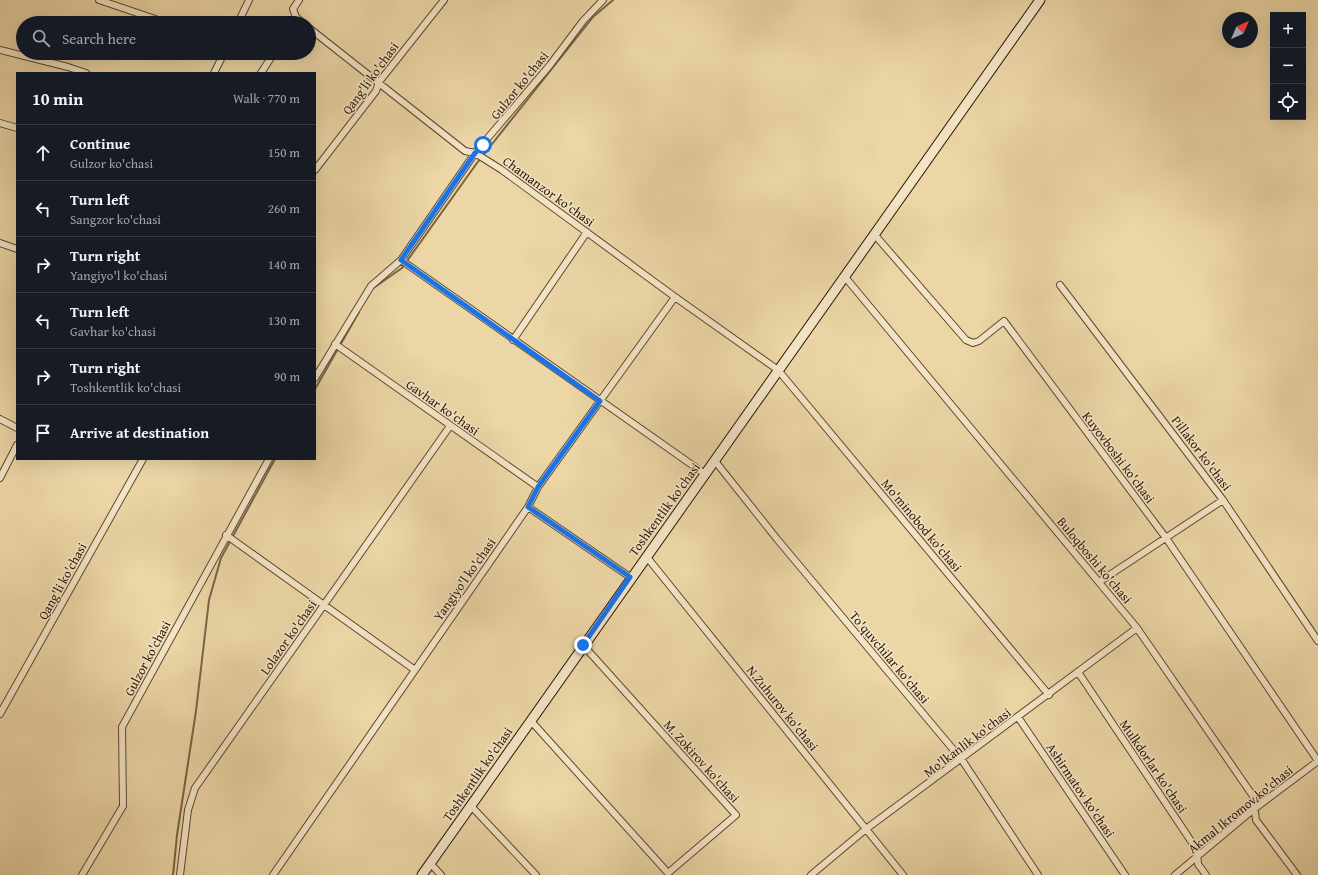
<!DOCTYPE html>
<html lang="en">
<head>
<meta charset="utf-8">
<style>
  body { margin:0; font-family:"Gentium Book Plus",serif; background:#20242c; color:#f1f3f6 }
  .controls { position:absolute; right:12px; top:12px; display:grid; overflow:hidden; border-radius:0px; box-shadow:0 4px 16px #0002 }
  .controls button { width:36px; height:36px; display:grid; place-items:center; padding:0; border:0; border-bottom:1px solid #363941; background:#171b24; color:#f1f3f6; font:20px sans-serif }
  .compass { position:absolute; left:1222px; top:12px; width:36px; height:36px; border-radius:50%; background:#171b24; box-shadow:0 4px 16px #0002; rotate:44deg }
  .stop { position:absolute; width:12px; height:12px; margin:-9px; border:3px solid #1a73e8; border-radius:50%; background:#fff }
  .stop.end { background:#1a73e8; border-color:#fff; box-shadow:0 1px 4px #0008 }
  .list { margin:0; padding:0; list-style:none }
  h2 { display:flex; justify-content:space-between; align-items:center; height:52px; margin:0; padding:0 16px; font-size:17px }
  h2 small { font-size:13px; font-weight:400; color:#9ea1a6 }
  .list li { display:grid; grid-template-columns:26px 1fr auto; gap:12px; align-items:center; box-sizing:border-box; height:56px; padding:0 16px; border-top:1px solid #363941 }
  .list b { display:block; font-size:15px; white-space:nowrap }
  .list p { margin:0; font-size:13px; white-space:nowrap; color:#9ea1a6 }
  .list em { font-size:13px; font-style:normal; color:#9ea1a6 }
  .icon { flex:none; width:22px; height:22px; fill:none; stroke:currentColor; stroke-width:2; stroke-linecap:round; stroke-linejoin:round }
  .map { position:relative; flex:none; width:1318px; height:875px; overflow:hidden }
  .search { position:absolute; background:#171b24; box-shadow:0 4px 16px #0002; left:16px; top:16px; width:300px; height:44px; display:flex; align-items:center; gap:10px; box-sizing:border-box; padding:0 14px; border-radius:22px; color:#9ea1a6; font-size:15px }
  .panel { position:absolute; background:#171b24; box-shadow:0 4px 16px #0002; left:16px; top:72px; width:300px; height:388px; border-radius:0px }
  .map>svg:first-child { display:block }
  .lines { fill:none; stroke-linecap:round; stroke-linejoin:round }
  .stream { stroke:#786346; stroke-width:2 }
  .street-casing { stroke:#5c4830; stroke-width:8 }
  .secondary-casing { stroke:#2c1808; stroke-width:11 }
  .street { stroke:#f3e4c5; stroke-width:6 }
  .secondary { stroke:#f3e4c5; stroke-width:9 }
  .route { stroke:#1a73e8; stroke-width:5 }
  .labels { text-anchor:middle; stroke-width:3; stroke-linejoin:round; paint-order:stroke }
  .street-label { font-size:13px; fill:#2c1808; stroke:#f3e4c5 }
</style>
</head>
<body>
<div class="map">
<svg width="1318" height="875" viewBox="0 0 1318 875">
  <rect width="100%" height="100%" fill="#ecd6a6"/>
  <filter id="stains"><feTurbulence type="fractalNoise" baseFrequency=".005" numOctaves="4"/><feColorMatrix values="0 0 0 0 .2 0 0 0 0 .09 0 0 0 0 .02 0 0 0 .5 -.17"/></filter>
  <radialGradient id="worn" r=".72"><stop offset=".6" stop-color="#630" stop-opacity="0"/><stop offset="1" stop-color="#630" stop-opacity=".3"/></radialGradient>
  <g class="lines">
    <!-- stream -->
    <path class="stream" d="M372,289l30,-21 75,-105 116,-146 20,-17
      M315,389l44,-77
      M173,875l4,-40 19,-124 13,-111 12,-42 54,-99"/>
    <!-- street casing -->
    <g class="street-casing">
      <path id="street" d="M99,0l68,23
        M296,17l7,6
        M238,23l11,-23
        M293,23l3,-6 -3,-8 6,-9
        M309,28l156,123 10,2 27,17 173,127 103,73 271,325
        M0,50l68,17 18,6
        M214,73l10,-20
        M261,73l13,-20
        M0,123l17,5
        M315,170l61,-79 3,-9 65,-82
        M874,234l92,106 7,3 6,-2 25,-20 162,217 152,223 -64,48 -79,66
        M0,243l17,6
        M401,260l304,214
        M845,277l292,351 116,168 3,24 41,55
        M1060,285l163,215 95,141
        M513,340l74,-108
        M335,344l203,143
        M315,378l56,-92 30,-26 74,-107 75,-88 33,-44 20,-21
        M0,419l17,9
        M715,461l62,78 185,221 76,115
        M0,478l17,-33
        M528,507l102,70
        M226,535l189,135
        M646,556l257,319
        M1099,582l124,-82
        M1078,672l119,178 1,14 8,11
        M0,714l143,-255
        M1018,717l107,158
        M531,721l137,152 68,-58 -153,-170
        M471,806l65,69
        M430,863l11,12
        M82,875l41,-69 -1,-79 147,-268
        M180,875l8,-65 7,-22 255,-362
        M273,875l255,-368 10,-20 137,-190
        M811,875l55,-46 271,-201"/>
    </g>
    <!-- secondary casing -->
    <g class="secondary-casing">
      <path id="secondary" d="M422,875l618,-875"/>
    </g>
    <!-- street -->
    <use href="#street" class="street"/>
    <!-- secondary -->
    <use href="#secondary" class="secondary"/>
  </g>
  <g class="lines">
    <!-- route -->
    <path class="route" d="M483,145l-8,8 -74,107 199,141 -62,86 -10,20 102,70 -47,68"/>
  </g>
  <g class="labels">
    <!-- street labels -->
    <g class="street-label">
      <text transform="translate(370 78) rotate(-54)" y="5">Qang'li ko'chasi</text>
      <text transform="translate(519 85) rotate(-51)" y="5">Gulzor ko'chasi</text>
      <text transform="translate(549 191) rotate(36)" y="5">Chamanzor ko'chasi</text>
      <text transform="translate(443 407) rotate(35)" y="5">Gavhar ko'chasi</text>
      <text transform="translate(1202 453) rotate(53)" y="5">Pillakor ko'chasi</text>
      <text transform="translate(1119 457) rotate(53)" y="5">Kuyovboshi ko'chasi</text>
      <text transform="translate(664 509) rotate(-54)" y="5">Toshkentlik ko'chasi</text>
      <text transform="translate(922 525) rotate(50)" y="5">Mo'minobod ko'chasi</text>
      <text transform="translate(1095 560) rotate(50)" y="5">Buloqboshi ko'chasi</text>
      <text transform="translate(464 579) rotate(-55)" y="5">Yangiyo'l ko'chasi</text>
      <text transform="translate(62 581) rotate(-61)" y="5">Qang'li ko'chasi</text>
      <text transform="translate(288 637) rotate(-55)" y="5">Lolazor ko'chasi</text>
      <text transform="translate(890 657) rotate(50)" y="5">To'quvchilar ko'chasi</text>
      <text transform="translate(147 658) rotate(-62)" y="5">Gulzor ko'chasi</text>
      <text transform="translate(783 708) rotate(51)" y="5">N.Zuhurov ko'chasi</text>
      <text transform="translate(967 742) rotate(-37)" y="5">Mo'lkanlik ko'chasi</text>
      <text transform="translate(702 761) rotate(48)" y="5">M. Zokirov ko'chasi</text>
      <text transform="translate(1154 766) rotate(56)" y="5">Mulkdorlar ko'chasi</text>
      <text transform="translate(477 774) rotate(-55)" y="5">Toshkentlik ko'chasi</text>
      <text transform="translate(1081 790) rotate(56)" y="5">Ashirmatov ko'chasi</text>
      <text transform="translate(1240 809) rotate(-39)" y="5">Akmal Ikromov ko'chasi</text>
    </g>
  </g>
  <rect width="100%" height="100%" filter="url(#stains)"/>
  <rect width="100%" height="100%" fill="url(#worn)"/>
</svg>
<div class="controls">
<button>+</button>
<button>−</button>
<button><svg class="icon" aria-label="locate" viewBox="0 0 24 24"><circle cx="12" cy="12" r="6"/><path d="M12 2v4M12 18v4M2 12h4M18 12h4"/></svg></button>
</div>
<svg class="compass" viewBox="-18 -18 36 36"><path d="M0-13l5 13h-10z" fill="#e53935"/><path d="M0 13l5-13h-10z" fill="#9ea1a6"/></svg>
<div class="stop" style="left:483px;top:145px"></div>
<div class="stop end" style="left:583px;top:645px"></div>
<div class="search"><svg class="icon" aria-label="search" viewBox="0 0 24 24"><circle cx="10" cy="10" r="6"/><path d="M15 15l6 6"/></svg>Search here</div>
<section class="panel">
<h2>10 min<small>Walk · 770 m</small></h2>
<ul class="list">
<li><svg class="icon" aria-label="ahead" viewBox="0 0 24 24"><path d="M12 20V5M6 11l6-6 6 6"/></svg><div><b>Continue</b><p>Gulzor ko'chasi</p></div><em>150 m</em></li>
<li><svg class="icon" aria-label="left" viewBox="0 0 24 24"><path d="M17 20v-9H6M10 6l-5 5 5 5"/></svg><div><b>Turn left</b><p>Sangzor ko'chasi</p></div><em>260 m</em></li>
<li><svg class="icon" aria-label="right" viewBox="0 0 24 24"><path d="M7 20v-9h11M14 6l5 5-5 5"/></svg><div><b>Turn right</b><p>Yangiyo'l ko'chasi</p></div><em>140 m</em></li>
<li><svg class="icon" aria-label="left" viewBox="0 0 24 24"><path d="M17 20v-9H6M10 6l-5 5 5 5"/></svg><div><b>Turn left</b><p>Gavhar ko'chasi</p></div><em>130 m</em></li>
<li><svg class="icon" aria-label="right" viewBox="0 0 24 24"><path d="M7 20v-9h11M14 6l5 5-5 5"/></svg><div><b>Turn right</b><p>Toshkentlik ko'chasi</p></div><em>90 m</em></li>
<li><svg class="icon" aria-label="arrive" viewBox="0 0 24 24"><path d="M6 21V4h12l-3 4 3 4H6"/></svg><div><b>Arrive at destination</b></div></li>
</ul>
</section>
</div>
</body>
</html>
